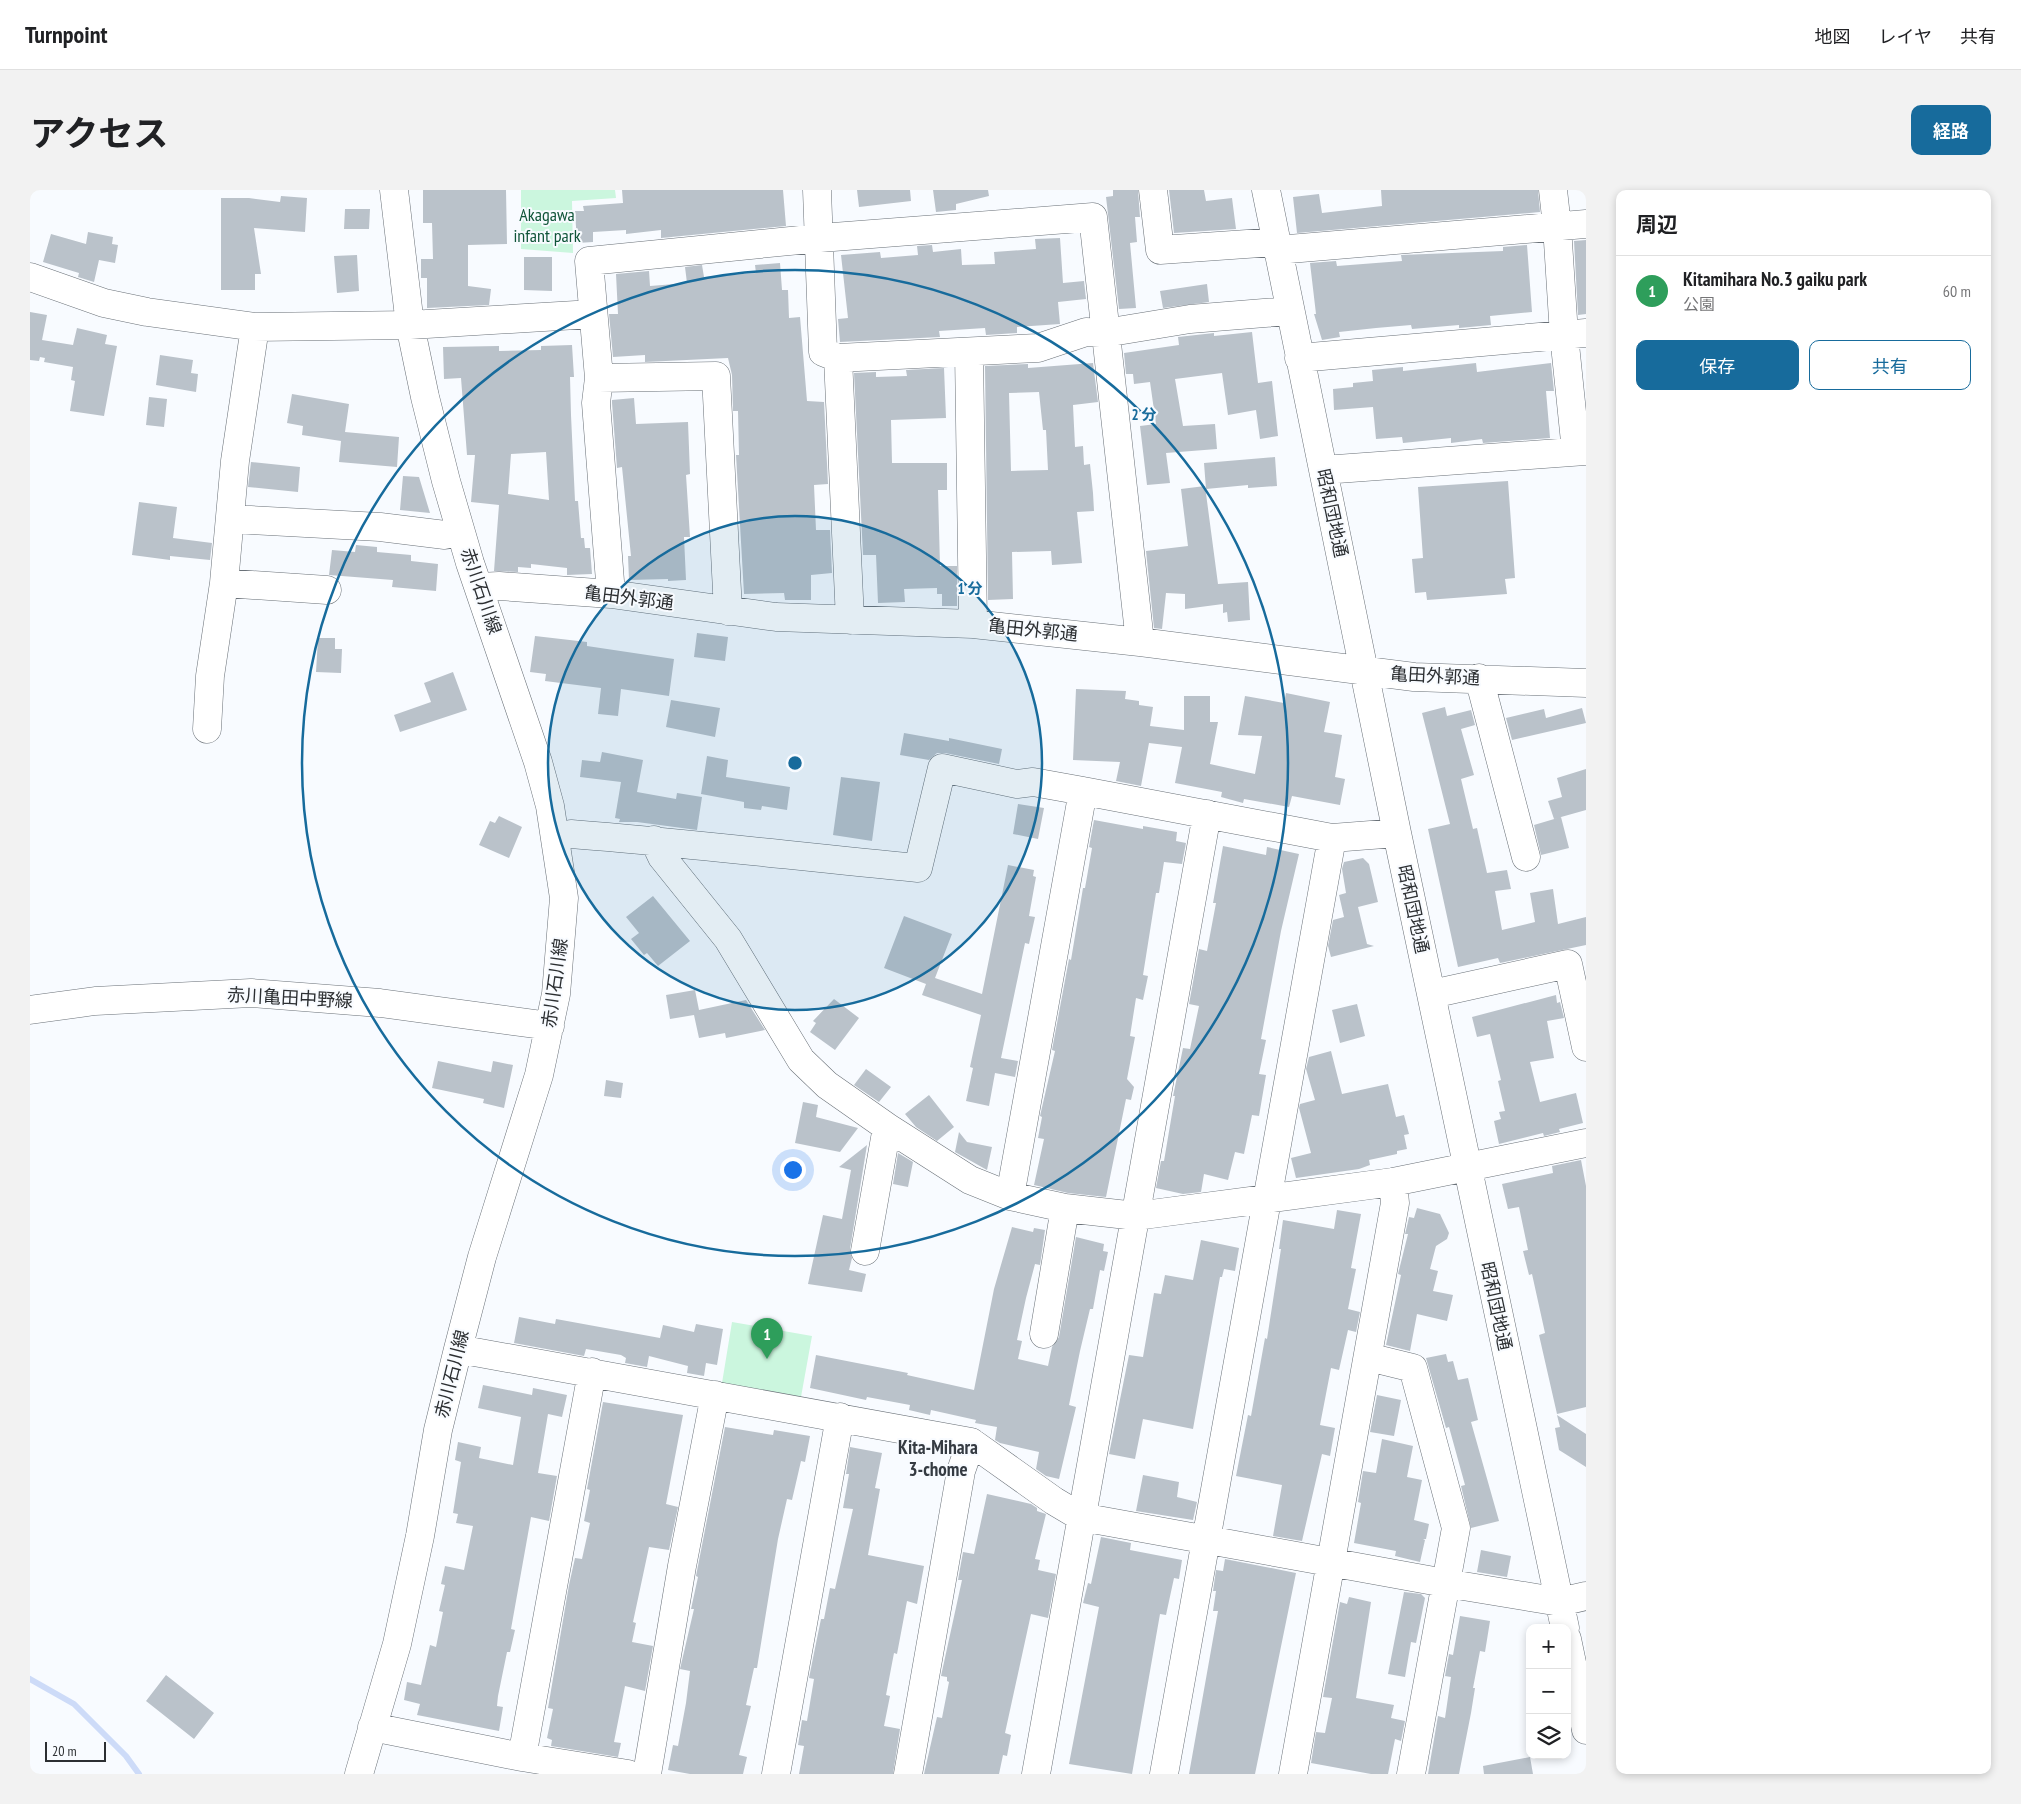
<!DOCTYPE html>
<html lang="ja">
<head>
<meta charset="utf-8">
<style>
  body { margin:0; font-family:"PT Sans Narrow","Noto Sans JP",sans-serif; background:#f2f2f2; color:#202124 }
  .controls { position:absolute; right:15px; bottom:15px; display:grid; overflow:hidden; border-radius:10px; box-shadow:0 2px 8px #0003 }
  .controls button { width:45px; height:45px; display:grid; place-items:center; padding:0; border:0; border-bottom:1px solid #e0e0e0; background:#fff; color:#202124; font:25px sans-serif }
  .scale { position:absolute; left:15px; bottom:12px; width:61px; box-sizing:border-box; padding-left:5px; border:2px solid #2c2f32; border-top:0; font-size:14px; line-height:18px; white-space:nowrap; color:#2c2f32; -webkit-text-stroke:4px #f8fbff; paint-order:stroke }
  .you { position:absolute; left:762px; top:979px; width:18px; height:18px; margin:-12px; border:4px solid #fff; border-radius:50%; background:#1a73e8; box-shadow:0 0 0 8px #1a73e833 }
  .badge { display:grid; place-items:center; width:32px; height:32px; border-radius:50%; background:#176b9c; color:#fff; font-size:16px; font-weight:700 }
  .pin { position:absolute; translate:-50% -41px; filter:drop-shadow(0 1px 2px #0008) }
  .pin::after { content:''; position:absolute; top:26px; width:18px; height:15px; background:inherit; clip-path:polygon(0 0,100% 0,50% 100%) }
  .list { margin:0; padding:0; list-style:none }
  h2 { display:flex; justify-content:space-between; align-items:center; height:65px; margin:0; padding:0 20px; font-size:21px }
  h2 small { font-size:16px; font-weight:400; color:#757577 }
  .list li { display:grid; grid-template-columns:32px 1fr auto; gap:15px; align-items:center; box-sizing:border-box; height:70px; padding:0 20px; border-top:1px solid #e0e0e0 }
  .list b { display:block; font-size:19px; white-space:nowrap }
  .list p { margin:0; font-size:16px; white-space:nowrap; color:#757577 }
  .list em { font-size:16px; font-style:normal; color:#757577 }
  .actions { display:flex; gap:10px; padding:15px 20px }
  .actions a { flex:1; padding:11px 0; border:1px solid #176b9c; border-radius:10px; text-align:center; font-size:18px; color:#176b9c }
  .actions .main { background:#176b9c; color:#fff }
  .icon { flex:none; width:28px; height:28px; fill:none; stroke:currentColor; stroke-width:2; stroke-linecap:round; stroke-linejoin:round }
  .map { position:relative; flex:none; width:1556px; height:1584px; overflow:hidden; border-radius:10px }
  header { display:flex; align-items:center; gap:30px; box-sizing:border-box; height:70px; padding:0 25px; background:#fff; border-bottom:1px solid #e0e0e0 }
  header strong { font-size:24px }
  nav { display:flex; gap:28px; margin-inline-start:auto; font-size:18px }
  .intro { display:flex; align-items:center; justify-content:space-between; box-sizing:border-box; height:120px; padding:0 30px }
  h1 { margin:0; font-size:35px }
  .button { padding:12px 22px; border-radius:10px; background:#176b9c; color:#fff; font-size:18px; font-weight:700 }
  main { display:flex; gap:30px; padding:0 30px }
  aside { flex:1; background:#fff; border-radius:10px; box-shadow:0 2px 8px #0003 }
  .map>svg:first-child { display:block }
  .green { fill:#cbf6de }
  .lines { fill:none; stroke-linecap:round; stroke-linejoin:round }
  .stream { stroke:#cddbf8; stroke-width:6 }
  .building { fill:#bac2ca; fill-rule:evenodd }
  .minor-casing { stroke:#6a7178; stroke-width:29 }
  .minor { stroke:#fff; stroke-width:28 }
  .ring { fill:none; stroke:#176b9c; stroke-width:2.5 }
  .labels { text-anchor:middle; stroke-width:4; stroke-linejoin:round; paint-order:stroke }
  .park-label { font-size:18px; fill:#0f5438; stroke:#f8fbff }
  .street-label { font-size:18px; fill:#2c2f32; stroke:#f8fbff }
  .neighbourhood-label { font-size:19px; font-weight:bold; fill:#353b42; stroke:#f8fbff }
  .centre { fill:#176b9c; stroke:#f8fbff; stroke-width:2.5 }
  .ring-label { font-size:15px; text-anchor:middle; font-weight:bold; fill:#176b9c; stroke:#f8fbff; stroke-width:4; stroke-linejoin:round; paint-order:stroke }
</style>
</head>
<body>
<header>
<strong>Turnpoint</strong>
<nav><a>地図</a><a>レイヤ</a><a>共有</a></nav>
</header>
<div class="intro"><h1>アクセス</h1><a class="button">経路</a></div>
<main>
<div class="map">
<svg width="1556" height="1584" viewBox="0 0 1556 1584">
  <rect width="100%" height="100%" fill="#f8fbff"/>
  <!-- green -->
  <path class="green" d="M491,0h94l1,8 -44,3 1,52 -52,-4z
    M702,1132l80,14 -11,61 -79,-14z"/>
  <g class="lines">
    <!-- stream -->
    <path class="stream" d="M0,1489l44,25 52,52 13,18"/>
  </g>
  <!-- building -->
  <path class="building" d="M393,0h83l1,54 -39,1v41l23,3 -2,16 -62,3v-30h-6v-19h12l-1,-36h-9z
    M592,0h161l3,36 -125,12v-8l-35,4v-4l-33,2v10l-16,1 -2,-32h9l-1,-5 40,-3z
    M827,0h53l1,11 -52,6z
    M903,0h55l1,6 -33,8v6l-20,2z
    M1083,0h25l2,27h-5l2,25 -7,1 6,65 -17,1 -13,-112 7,-1z
    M1139,0h35l2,11 26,-3 4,31 -62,4z
    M1351,0h157l2,22 -243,21 -4,-36 26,-3 3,19 60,-7z
    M251,6l26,2 -2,34 -51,-4 7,46h-6v16h-34v-92h28l31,4z
    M315,19h25l-1,20h-25z
    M58,42l25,5 -1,7 6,1 -3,18 -16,-3 -5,22 -16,-5 1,-4 -36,-11 8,-28 35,10z
    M1030,48l3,45 21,-2 2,18 -28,3 2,22 -43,3v6l-31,2 -1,-7 -46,3 1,6 -100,5 -2,-23 10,-1 -7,-63 39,-3 1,6 37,-3 -1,-9 15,-1 1,7 28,-3 1,16 33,-1 -1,-12 42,-3 -1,-10z
    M1556,50v74l-8,1 -4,-74z
    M1497,55l5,67 -42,4 1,9 -32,3v-3l-47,4 -1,-4 -35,3 -37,4 1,5 -18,3 -8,-26h2l-6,-51 26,-2 1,5 65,-5 -1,-6 102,-4v-4z
    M327,65l2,36 -22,2 -3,-37z
    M494,67h28v34l-28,-1z
    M750,73l2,27h6l1,28 11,-1 7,84 17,1 4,82 -14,1 2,45h14l2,43 -21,2v25h-26l-1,-7 -40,1 -8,-139h3l-1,-44h-5l-1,-36 -4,-17 -83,4v-7l-32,2 -4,-43h9l-2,-40 33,-3 1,15 37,-3 -2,-16 17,-2 2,12 52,-4 -1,-8z
    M1177,94l2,18 -46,6 -3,-17z
    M0,122l17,3 -5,25 31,5 4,-17 30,7 -2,9 12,2 -13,70 -34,-5 5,-30 -4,-1 2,-13 -29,-5 1,-4 -5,-1 -1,4 -9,-1z
    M1222,142l6,51 14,-2 6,55 -18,3 -4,-29 -28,5 -6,-42 -47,6 8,47 32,-2 2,25 -51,4 4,30 -23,2 -7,-59 16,-2 -6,-42 -16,2 -1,-10h-7l-2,-21 55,-8 -1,-8 36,-4v3z
    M542,155l2,32h-4l1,38 4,86h3l3,37h3l1,10h5l2,26 -25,1v-7l-36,-4v4l-13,-1v5l-24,-1 5,-66 -28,-3 4,-47h-8l-6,-77 -17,1 -1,-32 56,-1v5l42,-1v-4zM516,262l3,48 -41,-6 3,-40z
    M130,165l33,5 -2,13 7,1 -2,18 -40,-7z
    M1063,173l5,39 -25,3 2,42 8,-1 1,19 6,-1 3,29 1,18 -17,1 5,51 -30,2 -1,-14 -39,1 1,47 -25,1 -3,-234 43,-2v4zM1009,202l4,38h3l2,40 -37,1 -2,-78z
    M1446,173l1,9 74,-9 3,28h-8l4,47 -67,5 -1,-4 -31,4v-5l-48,5 -1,-6 -26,2 -3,-32 -39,3 -1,-21 20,-2v-4l20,-2 -1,-11 31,-3v4z
    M914,178l2,50 -55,2 1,43h55v27h-9l2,76h17v40h-15v-12h-5v-6l-33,1 1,13 -27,1 -2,-48h-13l-9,-182 22,-1v5l31,-1 -1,-6z
    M262,204l57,10 -4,28 54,5 -2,30 -58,-5 2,-21 -39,-6 1,-9 -16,-3z
    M119,207l18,2 -3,28 -18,-2z
    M604,208l2,26 52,-2 2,52 -4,1 4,62h-6l2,43 -18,1v-2l-39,1 -1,-24h3l-9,-89 -5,1 -5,-65v-3z
    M1245,267l2,29 -29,2v-3l-42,4 -2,-26z
    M221,272l49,5 -2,25 -50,-5z
    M373,286l16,1 11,36 -30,-3z
    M1478,291l7,97 -10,1 2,15 -80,6 -1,-8 -11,1 -3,-34 11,-1 -5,-71z
    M1175,296l13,98 30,-2 2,38 -22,2 -1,-10 -4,1v-9l-38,5v-15l-19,-1 -4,36 -8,-1 -8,-77 42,-5 -7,-57z
    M109,312l38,5 -4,31 39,5 -2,17 -40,-4v4l-38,-5z
    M326,355l21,2v5l34,3v6l27,3 -2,27 -44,-4 1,-7 -64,-5 3,-25 23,2z
    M667,443l31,4 -3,24 -31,-4z
    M505,446l52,6v4l87,13 -5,37 -48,-7 -3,27 -20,-2 3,-26 -56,-7 1,-7 -16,-2z
    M288,448h17v11h7l-1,24 -25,-1z
    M423,482l14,38 -67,22 -6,-17 37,-13 -7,-19z
    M1046,499l50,2 -1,8 14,2v4l14,2 -3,19 34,4v-34h26v26h8l-8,42 45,10 7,-38 -24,-1 7,-39 39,7 2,-10 44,9 -6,30 18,3 -7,42 10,2 -5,26 -48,-9 -3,11 -45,-8 -1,4 -22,-6 1,-5 -47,-9 7,-36 -33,-4 -8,43 -25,-5 4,-19 -47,-2z
    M641,510l49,8 -5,29 -49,-10z
    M1415,517l2,9 24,-6 4,15 -14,4 13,46 -13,4 12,50 4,-1 10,45 20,-3 4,19 -16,2 7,39 33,-8 -5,-29 23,-4 5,35 28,-7v28l-86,18 -2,-5 -40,9 -30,-138 22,-5 -28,-111z
    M1552,518l4,15 -74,17 -6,-22 38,-9 2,9z
    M874,543l45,8v-3l53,11 -3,15 -54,-11h-8l-8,7 -29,-5z
    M572,562l41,8 -6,32 39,7 1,-6 25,4 -5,33 -60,-8h-18l1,-3 -5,-1 6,-36 -41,-5 2,-17 18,2z
    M677,566l21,4 -2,17 64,10 -3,23 -25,-4 -1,4 -17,-2v-6l-43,-8z
    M1556,579v41l-32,9 -6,-18 14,-4 -5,-19z
    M811,587l39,5 -8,59 -39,-6z
    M988,614l26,4 -6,31 -25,-5z
    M469,626l23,11 -13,31 -30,-13 11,-24 5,2z
    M1531,627l8,31 -28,7 -7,-30z
    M1064,630l49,9v-3l34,6 -1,9 10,2 -4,21 -18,-2 -5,31h-3l-13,82 5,1 -5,24 -7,-2 -6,38 5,1 -8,42 7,8 -3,13 -5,-1 -20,98 -38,-4 -34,-8 10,-46 -6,-1 4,-21 -2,-1 15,-65 -3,-1 14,-75 3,-16 2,1 12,-72h2l7,-40 -3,-1z
    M1193,656l43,9 1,-8 32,7 -18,77 -20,108 5,1 -7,34 7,1 -7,41 -7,-1 -8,39 -9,-2 -7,28 -24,-6 -3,18 -18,2 -27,-6 5,-27h3l11,-65h-2l10,-48 7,1 9,-43 -10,-2 10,-55 8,2 9,-48h-3z
    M1333,668l6,6 9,38 -20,5 9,37 7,2 -43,11 -3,-11 5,-26 11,-3 -5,-22 7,-2 -4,-24 2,-7z
    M978,675l26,5 -1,6 3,1 -7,39 6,1 -6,27 -4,-1 -24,115 17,3 -3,16 -20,-4 -6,33 -23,-5 7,-33 -3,-1 11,-52 -59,-20 4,-11 -42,-16 20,-52 48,18 -17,44 47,16z
    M623,706l37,45 -32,25 -11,-13 -3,2 -13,-16 8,-6 -13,-16z
    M665,800l4,20 47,-10 19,30 -39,8 -1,-5 -26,5 -5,-23 -24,4 -4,-24z
    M1526,805l1,8 3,-1 4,16 -17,3 7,37 -24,4 10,40 36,-9 7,30 -24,6 1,3 -16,4 -1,-3 -44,11 -5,-23 7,-2 -2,-7 6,-1 -7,-30 3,-1 -11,-46 -13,3 -5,-20z
    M804,809l25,19 -24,32 -25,-18 6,-9 -3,-2z
    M1327,814l8,32 -25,7 -8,-33z
    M1301,861l11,43 46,-10 8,33 8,-2 5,19 -5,1 3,14 -10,2v3l-28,6 1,5 -11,4 -63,9 -5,-20 20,-5 -12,-45 1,-4 15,-4 -9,-31 3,-12z
    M408,871l53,11 2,-11 20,4 -9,43 -21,-5 1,-4 -52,-11z
    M836,879l25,18 -12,15 -25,-17z
    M576,890l17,3 -2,15 -17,-2z
    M899,905l25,32 -17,14 -21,-14 -11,-13z
    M773,912l15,3 -2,12 42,11 -18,24 -45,-9z
    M929,942l8,10 25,5 -5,23 -32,-18z
    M837,955l-17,104 2,9 -3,12 17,4 -4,18 -54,-8 15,-69 19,4 9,-49 -12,-3z
    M868,963l15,9 -5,25 -15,-3z
    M1551,970l5,26v221l-29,7 -18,-79 6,-2 -13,-59 -3,1 -6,-24 5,-1 -9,-43 -11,2 -6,-25 51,-11 -1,-7z
    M1387,1018l23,6 9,19 -2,6 -11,7 -6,23 8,2 -5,20 20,4 -6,26 -30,-7 -7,37 -24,-6 15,-70 -3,-1 10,-40h-3l2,-8 2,-9 5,1z
    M1307,1020l24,4 -10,54 5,1 -8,40 12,3 -4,20 -8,-2 -9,40 -8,-2 -11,57 15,3 -5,28 -8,-2 -20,87 -29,-5 9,-51 -46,-9 12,-61 3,1 14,-78 2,1 14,-90h-2l4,-29 51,9z
    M982,1037l21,5 1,-4 11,2 -5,35 -5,-1 -9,34 -9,42 5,1 -4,18 30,7 4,-19 7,-10 17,-100 28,7 -1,7 5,1 -4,19 -4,-1 -7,39h-3l-10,42 -11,54 7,2 -17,72 -13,-3 -10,-7 3,-17 -39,-9 -5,-3 2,-13 -22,-4 1,-3 -45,-10 -1,5 -21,-5 1,-5 -43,-8 -1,3 -56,-12 6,-33 92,18 -1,2 67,15 20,-101z
    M1171,1050l38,8 -4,23 -11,-2 -2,8h-2l-27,152 -50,-10 -8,40 -26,-5 20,-99 14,2 11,-64 7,1 4,-19 28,5z
    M489,1127l36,7 1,-5 104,19 3,-13 31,7 2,-8 27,5 -6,36 -11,-2 -2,13 -17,-3 1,-7 -39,-10 -2,11 -22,-4 1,-5 -5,-3 -35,-6 -2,7 -70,-13z
    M1416,1164l2,8 5,-1 5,19 10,-2 10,42 -7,2 28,99 -28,7 -10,-42 4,-1 -16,-58 -3,1 -20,-70z
    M453,1195l49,10 1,-7 34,7 -5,22 -14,-3 -10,59 19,3 -8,45 -18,-4 -20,112 4,1 -5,22h-3l-9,44 -1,10 6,1 -4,24 -82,-16 3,-11 -16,-4 3,-18 14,3 9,-40 6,2 7,-35 -4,-1 6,-26 -4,-1 4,-18 19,4 9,-44 -17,-3 2,-9 -5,-1 8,-51 -6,-2 3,-18 23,5 -2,11 34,7 8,-48 -43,-9z
    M1347,1205l24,5 -7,36 -24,-4z
    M573,1212l80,13 -17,89 12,3 -9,43 -20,-3 -16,75 3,1 -4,19 21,4 -8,45 -20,-5 -11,56 7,1 -3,14 -67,-11 1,-6 -5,-2 6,-29 -5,-1 21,-123 6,-27 7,1 8,-36 -6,-2 6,-31 -3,-1z
    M1527,1225l29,19v33l-27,-17 -4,-22 5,-1z
    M695,1237l48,8 1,-5 36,6 -5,26 -4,-1 -9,39 -5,-1 -9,40 -21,129h-3l-8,37 5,1 -12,49 8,2 -4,17h-53l-22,-4 5,-25 5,1 8,-43 4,-32 -10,-2 14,-60h-3l7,-32 -2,-1z
    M1352,1249l31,7 -6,31 15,3 -8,40 15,4 -3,15h-3l2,1 -5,22 -25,-6 1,-5 -42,-8 7,-40 -3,-1 5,-31 13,2z
    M820,1257l32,6 -7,35 5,1 -12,66 56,11 -7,38 -10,-3 -10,53 -3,-1 -8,42 4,1 -6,30 16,3 -7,45h-94l5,-28 -6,-1 4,-25 5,1 7,-42 -5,-1 5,-25 7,-34h3l6,-31 5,1 18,-80 -10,-1 6,-34h-3z
    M1113,1285l36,7 -2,15 20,5 -4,18 -57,-9z
    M957,1304l44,10 6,4v3l9,3 -11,45 5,1 -2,10 18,4 -8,44 -17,-4 -26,119 6,2 -4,21 -4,-1 -4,19h-75l13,-57 5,1 7,-36 -2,-1v-4l-6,-1 21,-96h-4l5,-28 11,2z
    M1071,1347l30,6 -1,7 52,10 -3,19 -5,-1 -8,37 -6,-1 -28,160 -63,-10 30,-157 -16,-4 5,-20 3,1z
    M1451,1360l30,6 -4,21 -30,-5z
    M1195,1369l71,14 -41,201h-66l29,-163h-5l3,-20h-3l3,-21 7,1z
    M1374,1402l17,2 4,4 -9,45 -5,-1 -6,35 -17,-3z
    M1319,1407l22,5 -15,96 38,7 -3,13 14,3 -4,20 -6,-2 -7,35h-17l-60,-11 5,-31 9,1 7,-35 -9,-1 17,-95 7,2z
    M1430,1426l30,5 -5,31 -5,-1 -7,37h2l-4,25 -12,61h-31l10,-58 7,2 6,-41 -6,-1 4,-22 4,1z
    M136,1485l48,38 -20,26 -48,-38z
    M1500,1567l3,17h-49l-1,-8z"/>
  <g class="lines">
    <!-- minor casing -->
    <g class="minor-casing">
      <path id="minor" d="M787,0l6,162 15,6 12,262
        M1123,0l7,60 115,-8
        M1236,0l131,643 168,795
        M1523,0l4,36 7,109 12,116
        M1247,60l309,-26
        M0,87l74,26 43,9 108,15 155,-2 183,-11
        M939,162l4,272
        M808,168l200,-10 48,-16 19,1 85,-14 99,-8
        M1269,168l287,-25
        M569,188l117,-2 12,235
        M1293,280l263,-19
        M201,329l149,8 65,8
        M194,393l103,7
        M449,397l20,-1 112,8 165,23 197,7 167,18 274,35 172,6
        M581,404l-15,-191 3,-25 -10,-117 231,-23 273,-21 47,425
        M1449,488l47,179
        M177,539l3,-53 14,-93 11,-122 20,-134
        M541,644c116,9 231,23 347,34l24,-100 75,16 16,-2 50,9 249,47 65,-5
        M624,650l8,17 66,82 73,121 26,25 60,42 83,53 40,16 55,12 71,8 257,-34 193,-39
        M1402,804l136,-30 18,83
        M0,820l65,-9 156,-8 129,10 170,23
        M980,1006l73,-405
        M835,1061l22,-124
        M1014,1144l21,-126
        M428,1159l513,93 83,59 27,16 364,66 115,19 26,-6
        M1338,1167l45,11 43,160 -45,246
        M1537,1449l19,91
        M342,1537l150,30 106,17
        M492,1567l70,-385
        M329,1584l38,-130 23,-108 18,-106 20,-81 24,-92 57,-182 17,-81 8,-96 -14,-92 -12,-44 -68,-199 -24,-82 -21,-84 -15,-72 -16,-135
        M617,1584l35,-208 33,-171
        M746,1584l64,-357
        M878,1584l53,-303 10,-29
        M1006,1584l171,-960
        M1134,1584l168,-936
        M1263,1584l102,-571 -2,-21"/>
    </g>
    <!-- minor -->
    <use href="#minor" class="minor"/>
  </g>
  <!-- distance rings -->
  <circle cx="765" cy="573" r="247" fill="#176b9c" fill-opacity=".12"/>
  <g class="ring">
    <circle cx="765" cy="573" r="247"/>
    <circle cx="765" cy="573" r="493"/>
  </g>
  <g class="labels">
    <!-- park labels -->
    <g class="park-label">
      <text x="517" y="31">Akagawa<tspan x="517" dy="21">infant park</tspan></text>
    </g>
    <!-- street labels -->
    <g class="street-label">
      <text transform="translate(1302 323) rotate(78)" y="6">昭和団地通</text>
      <text transform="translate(451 401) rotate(71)" y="6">赤川石川線</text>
      <text transform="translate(599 408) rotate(7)" y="6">亀田外郭通</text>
      <text transform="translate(1003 440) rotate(6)" y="6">亀田外郭通</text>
      <text transform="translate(1405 486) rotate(3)" y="6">亀田外郭通</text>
      <text transform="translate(1383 719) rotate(78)" y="6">昭和団地通</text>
      <text transform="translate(525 793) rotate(-82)" y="6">赤川石川線</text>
      <text transform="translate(260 808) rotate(3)" y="6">赤川亀田中野線</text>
      <text transform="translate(1466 1116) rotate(78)" y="6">昭和団地通</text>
      <text transform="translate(422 1184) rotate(-76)" y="6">赤川石川線</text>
    </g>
    <!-- neighbourhood labels -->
    <g class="neighbourhood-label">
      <text x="908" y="1264">Kita-Mihara<tspan x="908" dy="22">3-chome</tspan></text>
    </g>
  </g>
  <circle cx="765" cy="573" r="8" class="centre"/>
  <g class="ring-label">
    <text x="1114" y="230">2 分</text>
    <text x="940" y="404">1 分</text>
  </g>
</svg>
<div class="controls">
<button>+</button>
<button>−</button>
<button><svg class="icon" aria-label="layers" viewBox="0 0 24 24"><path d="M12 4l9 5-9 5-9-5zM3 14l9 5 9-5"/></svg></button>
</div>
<div class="scale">20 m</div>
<div class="you"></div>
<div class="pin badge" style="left:737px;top:1169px;background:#2e9e5b">1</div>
</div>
<aside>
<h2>周辺<small></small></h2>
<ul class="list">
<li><span class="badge" style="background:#2e9e5b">1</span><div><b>Kitamihara No.3 gaiku park</b><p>公園</p></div><em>60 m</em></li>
</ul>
<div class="actions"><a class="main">保存</a><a>共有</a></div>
</aside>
</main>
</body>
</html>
